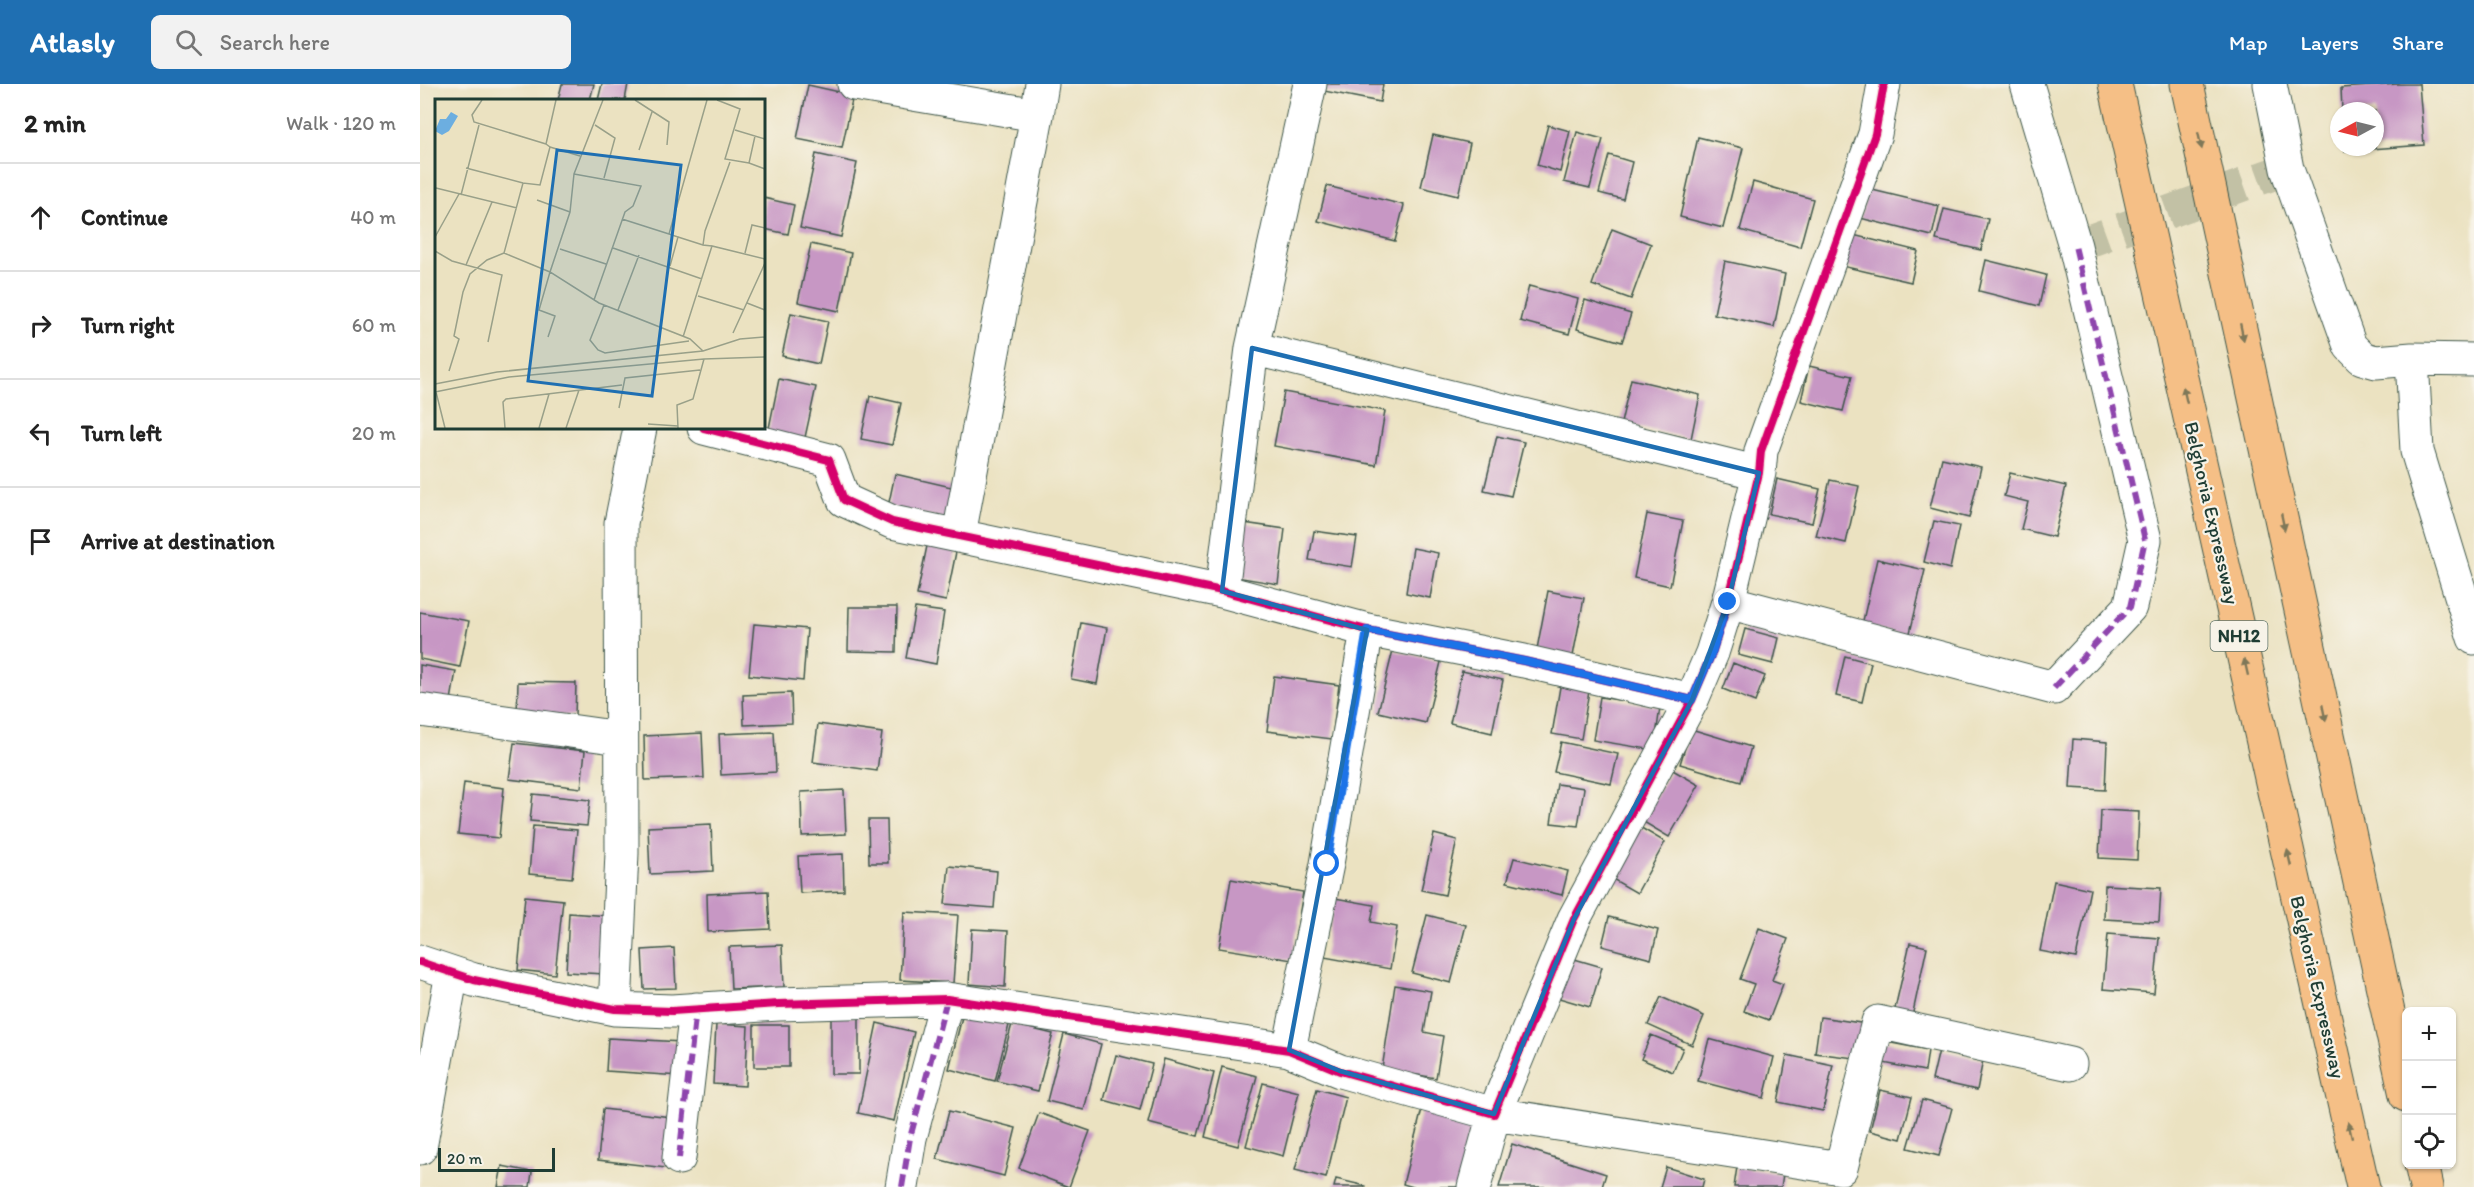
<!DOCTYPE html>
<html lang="en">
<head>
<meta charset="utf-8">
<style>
  body { margin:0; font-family:Itim,sans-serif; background:#f2f2f2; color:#222 }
  .controls { position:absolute; right:18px; bottom:18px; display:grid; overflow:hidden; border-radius:9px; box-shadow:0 2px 4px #0004 }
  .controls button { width:54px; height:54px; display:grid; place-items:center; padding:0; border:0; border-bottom:2px solid #e0e0e0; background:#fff; color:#222; font:30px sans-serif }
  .compass { position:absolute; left:1910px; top:18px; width:54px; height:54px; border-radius:50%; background:#fff; box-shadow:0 2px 4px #0004; rotate:263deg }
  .scale { position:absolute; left:18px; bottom:15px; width:117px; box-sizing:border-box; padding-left:6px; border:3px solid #1f3d34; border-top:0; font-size:16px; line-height:21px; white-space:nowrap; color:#1f3d34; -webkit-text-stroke:4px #f7f3e8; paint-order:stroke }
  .stop { position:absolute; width:18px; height:18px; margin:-14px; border:4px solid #1a73e8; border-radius:50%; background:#fff }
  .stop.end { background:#1a73e8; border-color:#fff; box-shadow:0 2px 6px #0008 }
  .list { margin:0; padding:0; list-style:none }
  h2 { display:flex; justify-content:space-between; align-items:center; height:78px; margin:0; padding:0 24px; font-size:26px }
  h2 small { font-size:20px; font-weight:400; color:#767676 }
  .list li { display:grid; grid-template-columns:39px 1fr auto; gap:18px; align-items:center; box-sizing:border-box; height:108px; padding:0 24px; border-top:2px solid #e0e0e0 }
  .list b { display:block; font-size:22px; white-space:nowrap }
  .list em { font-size:20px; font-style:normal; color:#767676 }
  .icon { flex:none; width:33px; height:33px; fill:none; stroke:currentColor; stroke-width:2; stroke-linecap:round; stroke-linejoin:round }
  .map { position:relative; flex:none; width:2054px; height:1103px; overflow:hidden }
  header { display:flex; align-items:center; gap:36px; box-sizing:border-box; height:84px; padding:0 30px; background:#1f6fb2; color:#fff }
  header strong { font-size:28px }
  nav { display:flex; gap:33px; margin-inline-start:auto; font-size:21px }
  .search { width:420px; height:54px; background:#f2f2f2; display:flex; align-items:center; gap:15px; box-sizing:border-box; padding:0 21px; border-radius:9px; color:#767676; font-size:22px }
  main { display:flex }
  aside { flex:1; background:#fff }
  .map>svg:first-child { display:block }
  .building { fill:#c797c4 }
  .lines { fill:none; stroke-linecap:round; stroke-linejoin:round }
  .minor-tunnel { stroke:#c2c1a5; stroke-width:33; stroke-dasharray:33 16; stroke-linecap:butt }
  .minor-casing { stroke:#3e5649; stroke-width:35 }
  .motorway-casing { stroke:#3e5649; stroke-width:35 }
  .minor { stroke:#fff; stroke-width:33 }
  .motorway { stroke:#f5bf86; stroke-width:33 }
  .quiet { stroke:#8e44ad; stroke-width:6; stroke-dasharray:12 6; stroke-linecap:butt }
  .cycleway-casing { stroke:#f7f3e8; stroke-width:11 }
  .cycleway { stroke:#d6006c; stroke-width:8 }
  .oneway { fill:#7f7859 }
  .route { stroke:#1a73e8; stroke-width:8 }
  .marked { fill:none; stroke:#1f6fb2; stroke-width:4.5; stroke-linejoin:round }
  .labels { text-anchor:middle; stroke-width:4.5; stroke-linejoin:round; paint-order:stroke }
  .shield { fill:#f7f3e8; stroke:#60746a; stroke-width:1.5 }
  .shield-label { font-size:18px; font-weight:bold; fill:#1f3d34 }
  .street-label { font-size:20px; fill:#1f3d34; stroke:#f7f3e8 }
  .inset-road { fill:none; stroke:#99a089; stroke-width:1.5 }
  .view { fill:#1f6fb2; fill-opacity:0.15; stroke:#1f6fb2; stroke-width:3 }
  .inset-edge { fill:none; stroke:#1f3d34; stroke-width:3 }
</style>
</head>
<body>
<header>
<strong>Atlasly</strong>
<div class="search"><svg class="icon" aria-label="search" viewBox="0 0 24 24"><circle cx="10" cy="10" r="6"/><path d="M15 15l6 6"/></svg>Search here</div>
<nav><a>Map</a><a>Layers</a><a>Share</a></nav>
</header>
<main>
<aside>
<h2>2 min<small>Walk · 120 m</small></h2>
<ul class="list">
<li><svg class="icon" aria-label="ahead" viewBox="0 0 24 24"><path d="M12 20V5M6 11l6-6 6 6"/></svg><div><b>Continue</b></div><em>40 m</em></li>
<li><svg class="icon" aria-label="right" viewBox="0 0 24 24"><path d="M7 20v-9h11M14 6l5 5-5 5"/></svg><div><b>Turn right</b></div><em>60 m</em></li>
<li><svg class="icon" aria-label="left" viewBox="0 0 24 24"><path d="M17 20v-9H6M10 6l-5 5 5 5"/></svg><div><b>Turn left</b></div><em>20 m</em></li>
<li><svg class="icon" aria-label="arrive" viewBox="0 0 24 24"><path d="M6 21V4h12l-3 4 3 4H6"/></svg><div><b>Arrive at destination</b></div></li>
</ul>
</aside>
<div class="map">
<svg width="2054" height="1103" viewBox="0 0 2054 1103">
  <rect width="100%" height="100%" fill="#f7f3e8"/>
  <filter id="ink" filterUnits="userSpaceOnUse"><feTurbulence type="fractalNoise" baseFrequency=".0167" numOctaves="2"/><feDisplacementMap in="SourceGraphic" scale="12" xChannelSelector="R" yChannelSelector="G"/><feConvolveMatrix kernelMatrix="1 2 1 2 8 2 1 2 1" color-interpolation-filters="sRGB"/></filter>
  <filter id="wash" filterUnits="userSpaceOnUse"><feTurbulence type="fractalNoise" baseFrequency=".008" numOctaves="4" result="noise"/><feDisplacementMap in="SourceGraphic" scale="24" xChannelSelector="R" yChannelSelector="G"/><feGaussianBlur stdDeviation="1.35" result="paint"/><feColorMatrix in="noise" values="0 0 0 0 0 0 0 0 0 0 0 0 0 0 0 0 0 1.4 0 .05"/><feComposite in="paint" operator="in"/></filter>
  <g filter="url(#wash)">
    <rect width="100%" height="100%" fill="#ebe2c1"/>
    <g id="blocks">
      <!-- building -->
      <path class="building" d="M142,0h32l-4,16h-32z
        M182,0h26l-3,16h-27z
        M905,0h58l-3,18 -56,-11z
        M1978,0h21l5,61 -79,6v-4h30v-36h-33l-1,-23z
        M388,1l45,10 -11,53 -45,-9z
        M1128,41l22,6 -10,41 -23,-7z
        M1157,48l26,7 -13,49 -26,-6z
        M1013,51l37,8 -12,53 -37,-9z
        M1278,53l45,11 -20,80 -43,-11z
        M396,70l41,9 -16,74 -41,-9z
        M1189,71l23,7 -9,37 -24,-6z
        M1333,98l60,17 -13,48 -60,-17z
        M907,102l77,19 -9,36 -77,-20z
        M1448,105l71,17 -7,30 -72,-18z
        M344,114l30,7 -6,29 -24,-5z
        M1524,125l44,10 -7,31 -45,-10z
        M1192,145l39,15 -20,55 -39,-14z
        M1429,150l69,17 -7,31 -69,-16z
        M391,160l40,9 -12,58 -41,-9z
        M1566,176l60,15 -7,31 -60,-15z
        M1305,177l60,13 -11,53 -60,-13z
        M1109,202l49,13 -9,35 -49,-13z
        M1165,216l46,14 -9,28 -45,-13z
        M371,229l37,8 -9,43 -37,-8z
        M1389,282l43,10 -9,35 -42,-10z
        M359,295l37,8 -12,55 -36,-9z
        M1211,295l69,16 -9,44 -70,-16z
        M864,308l101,19 -9,54 -102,-19z
        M450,312l31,7 -9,42 -31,-6z
        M1077,352l27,6 -13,54 -27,-6z
        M1522,374l39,9 -12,51 -39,-10z
        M1590,389l56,13 -12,51 -33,-8 7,-27 -24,-6z
        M475,390l65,15 -7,32 -65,-14z
        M1357,395l43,10 -8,34 -43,-9z
        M1410,396l29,6 -13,57 -30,-7z
        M1227,430l36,7 -13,65 -36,-8z
        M1514,437l25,5 -9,43 -26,-7z
        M824,439l41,6 -7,55 -42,-7z
        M894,447l43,6 -5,30 -43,-7z
        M508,457l29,6 -11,54 -29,-6z
        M993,464l25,5 -8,45 -24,-5z
        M1457,475l48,11 -16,67 -47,-12z
        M1128,507l36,7 -11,58 -36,-7z
        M429,523h48l-1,45 -48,-1z
        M495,524l29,4 -8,52 -30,-6z
        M0,528l49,9 -9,46 -40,-8z
        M661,539l26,5 -10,56 -26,-5z
        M334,540l53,5 -4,52 -54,-6z
        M1325,545l34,9 -6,26 -35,-9z
        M973,566l48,12 -15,61 -48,-11z
        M1425,572l26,7 -9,39 -26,-6z
        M1313,579l32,13 -10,26 -32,-13z
        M0,581l36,6 -7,41 -29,-4z
        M1042,587l41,9 -11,53 -42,-10z
        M854,592l65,9 -7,54 -65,-8z
        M1141,597l29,4 -9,54 -29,-5z
        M98,598l58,1 -1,33 -58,-2z
        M371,609l1,30 -48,2 -1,-30z
        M1180,613l60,10 -6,43 -61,-10z
        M398,640l64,9 -5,38 -64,-9z
        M1271,645l60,18 -10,35 -61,-18z
        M354,648l2,40 -55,3 -2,-41z
        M282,649l2,45 -59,2 -1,-44z
        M1653,655l34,3 -2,48 -35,-2z
        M1141,658l57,12 -7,30 -57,-12z
        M94,659l71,8 -4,37 -72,-9z
        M1251,685l28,16 -30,52 -27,-16z
        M44,699l40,5 -5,50 -41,-4z
        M1137,700l27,4 -6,38 -27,-3z
        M424,706l2,44 -44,2 -1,-44z
        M113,710l57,6 -3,26 -57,-5z
        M1681,726l38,2 -2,48 -38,-2z
        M448,736h19l1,43h-19z
        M291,740l2,47 -63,3 -2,-47z
        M113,742l44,4 -5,48 -43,-4z
        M1218,742l27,16 -28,51 -28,-16z
        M1014,750l23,6 -12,55 -24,-5z
        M423,770l1,37 -44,2 -2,-37z
        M1094,774l54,13 -6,24 -55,-13z
        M529,782l48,5 -3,37 -49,-4z
        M811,795l72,13 -11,68 -73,-12z
        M1634,797l36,8 -14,69 -36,-7z
        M1685,801l56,3 -2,34 -55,-3z
        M348,807l2,38 -62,3 -1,-38z
        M105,812l38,4 -8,74 -37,-4z
        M915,814l39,7 -3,17 26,5 -7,42 -66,-12z
        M484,828l54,3 -5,68 -53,-3z
        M149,829l40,3 -4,58 -39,-2z
        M1007,831l39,10 -15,58 -39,-10z
        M1189,833l49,13 -7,29 -49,-13z
        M1339,844l29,11 -16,41 11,4 -14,36 -25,-9 10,-27 -14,-5z
        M552,845l36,2 -3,56 -36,-3z
        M1688,850l51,4 -5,55 -51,-4z
        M1490,859l17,4 -15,70 -18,-4z
        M362,861l2,42 -53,2 -2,-42z
        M254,864l2,40 -32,1 -2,-39z
        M1151,874l31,9 -12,40 -31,-9z
        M975,901l36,6 -7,41 19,4 -7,42 -54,-9z
        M1241,913l43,19 -12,29 -44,-20z
        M543,929l46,12 -14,56 -46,-12z
        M411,932l28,1v57h-28z
        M1400,933l47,7 -5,35 -47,-6z
        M457,939l37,9 -20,89 -36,-8z
        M296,940l32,2 -3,60 -32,-2z
        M592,940l41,10 -15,57 -41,-10z
        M334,941h35v42h-35z
        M644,950l37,10 -17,66 -37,-9z
        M1231,951l32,13 -10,24 -32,-13z
        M188,954l74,4 -2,34 -74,-5z
        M1289,955l65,18 -10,41 -66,-17z
        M1461,957l47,9 -3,21 -47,-9z
        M1519,966l44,10 -6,30 -45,-10z
        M696,971l36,9 -12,46 -36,-10z
        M1367,971l46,10 -10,46 -45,-9z
        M744,975l50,14 -16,63 -50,-13z
        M802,983l35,9 -19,70 -33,-9z
        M843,999l36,9 -16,64 -37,-10z
        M897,1005l29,8 -20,81 -31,-8z
        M1460,1006l32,7 -11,42 -31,-8z
        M1502,1016l30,8 -13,48 -31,-8z
        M183,1025l68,8 -5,51 -68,-8z
        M1002,1025l59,15 -16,63h-52l-10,-3z
        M529,1027l67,17 -12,48 -67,-17z
        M619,1029l51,18 -21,56 -50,-19z
        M1092,1060l94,30 -4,13h-103z
        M82,1082l30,6 -2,15h-32z
        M1246,1083l38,12 -2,8h-42z
        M1317,1083l46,7 -2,13h-47z
        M916,1095l30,7v1h-32z"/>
    </g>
  </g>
  <g filter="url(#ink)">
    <use href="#blocks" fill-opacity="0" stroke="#3e5649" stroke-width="1.5"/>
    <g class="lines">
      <!-- minor-tunnel -->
      <path class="minor-tunnel" d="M1655,162l212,-77"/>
      <!-- minor casing -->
      <g class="minor-casing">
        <path id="minor" d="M434,0l183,31 5,-31
          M1850,0l17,85 63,177 12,12 14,4 36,-3 62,1
          M832,264l507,125
          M1992,275l5,92 57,187
          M284,344l125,32 15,40 48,22 330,69 145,39 157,31 168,39
          M539,451l78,-420
          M802,507l30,-243 58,-264
          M1308,518l326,86 76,-81 15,-67 -70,-294 -48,-162
          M0,626l200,28
          M0,878l54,18 141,29 57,2 107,-7 168,-5 342,51 51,21 154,43 80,-195 118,-219 20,-47 16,-51 31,-129 2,-22 114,-317 9,-50
          M195,925l7,-156 -1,-330 19,-95
          M869,966l38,-186 40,-234
          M0,1064l32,-175
          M259,1074l17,-149
          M482,1103l8,-49 37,-139
          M1054,1103l20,-73 347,54 37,-146 192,42"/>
      </g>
      <!-- motorway casing -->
      <g class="motorway-casing">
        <path id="motorway" d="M1695,0l248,1103
          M1767,0l219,1011
          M2001,1080l5,23"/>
      </g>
      <!-- minor -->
      <use href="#minor" class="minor"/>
      <!-- motorway -->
      <use href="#motorway" class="motorway"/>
      <!-- quiet -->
      <path class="quiet" d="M1634,604l76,-81 15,-67 -70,-294
        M259,1074l17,-149
        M482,1103l8,-49 37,-139"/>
      <!-- cycleway casing -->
      <g class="cycleway-casing">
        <path id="cycleway" d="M284,344l125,32 15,40 48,22 330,69 145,39 157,31 168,39
          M0,878l54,18 141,29 57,2 107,-7 168,-5 342,51 51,21 154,43 80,-195 118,-219 20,-47 16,-51 31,-129 2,-22 114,-317 9,-50"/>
      </g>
      <!-- cycleway -->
      <use href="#cycleway" class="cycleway"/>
    </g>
    <!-- one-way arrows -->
    <defs><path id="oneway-solid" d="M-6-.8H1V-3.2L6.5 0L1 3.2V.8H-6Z" transform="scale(1.5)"/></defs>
    <g class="oneway">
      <use href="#oneway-solid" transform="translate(1780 57) rotate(77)"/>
      <use href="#oneway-solid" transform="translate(1822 248) rotate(78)"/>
      <use href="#oneway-solid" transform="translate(1765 311) rotate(-103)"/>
      <use href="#oneway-solid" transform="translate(1863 438) rotate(78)"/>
      <use href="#oneway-solid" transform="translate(1826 583) rotate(-103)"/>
      <use href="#oneway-solid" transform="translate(1904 629) rotate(78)"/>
      <use href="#oneway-solid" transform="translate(1869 774) rotate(-103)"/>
      <use href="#oneway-solid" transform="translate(1930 1046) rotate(-103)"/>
    </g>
  </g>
  <g class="lines" filter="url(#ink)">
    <!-- route -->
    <path class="route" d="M907,780l40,-234 157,31 168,39 20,-47 16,-51"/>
  </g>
  <!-- marked area -->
  <path class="marked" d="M832,264l507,125 -31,129 -36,98 -118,219 -80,195 -154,-43 -51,-21 78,-420 -145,-39z"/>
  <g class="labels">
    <!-- shield labels -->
    <rect class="shield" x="1790.5" y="537" width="57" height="30" rx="4.5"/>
    <g class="shield-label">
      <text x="1819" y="558">NH12</text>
    </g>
    <!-- street labels -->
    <g class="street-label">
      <text transform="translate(1792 429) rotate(77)" y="7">Belghoria Expressway</text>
      <text transform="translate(1898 903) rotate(77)" y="7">Belghoria Expressway</text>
    </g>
  </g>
  <!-- overview -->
  <g transform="translate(15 15)">
    <rect width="330" height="330" fill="#ebe2c1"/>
    <path d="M16,13l7,4 -9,15 -7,4 -7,-4 5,-12h6z" fill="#6caee0"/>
    <path class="inset-road" d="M47,1l-10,15 2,7 72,22M168,1l-29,74 -4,38 -20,60 49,31 91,36 13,12M200,1l34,22 -2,23M282,1l23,9 -15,50 24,4M160,26l20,13 -11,40M300,31l30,9M320,37l-6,27 16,6M115,48l30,9M204,51l13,-38M31,69l57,15M139,75l67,12 -8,20 -8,6 -31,88M1,89l81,20M26,96l18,-70M102,101l33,12M187,120l47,15M0,138l24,-43M243,138l25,8M277,147l-9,-1 2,-14 25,-69M178,149l89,31M125,150l46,15M0,152l17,10 50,14 -14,67M310,154l7,-28 13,3M31,166l26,-63M235,167l8,-29 -9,-3 38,-134M263,197l46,14M312,204l18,7M169,206l-14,35 8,10 7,3 84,-12M183,211l21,-55M298,234l32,-70M113,238l7,-21 -16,-6 11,-38 -46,-19 19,-70 17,2 10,-38 -4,-3 10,-44M248,238l29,-91 53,13M14,272l10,-32 -5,-3 9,-44 7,-18 17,-14 17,-7M0,285l62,-12 206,-21 37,-12 25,-2M0,293l74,-15 195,-18 61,-2M1,293l9,36M184,309l6,-30 75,-8M213,325l30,2M70,329l-2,-26 3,-3 116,-14M104,329l10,-34M131,329l13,-38M243,329l-1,-23 16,-6 11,-40"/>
    <path class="view" d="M122,51l124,15 -29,231 -124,-15z"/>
    <rect width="330" height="330" class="inset-edge"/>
  </g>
</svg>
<div class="controls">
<button>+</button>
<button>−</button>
<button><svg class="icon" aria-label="locate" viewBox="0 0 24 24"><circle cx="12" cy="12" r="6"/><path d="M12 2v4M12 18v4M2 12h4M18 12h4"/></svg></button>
</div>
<svg class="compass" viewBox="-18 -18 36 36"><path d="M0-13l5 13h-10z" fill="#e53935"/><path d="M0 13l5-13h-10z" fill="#767676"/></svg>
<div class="scale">20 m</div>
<div class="stop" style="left:907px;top:780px"></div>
<div class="stop end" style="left:1308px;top:518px"></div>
</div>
</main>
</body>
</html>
